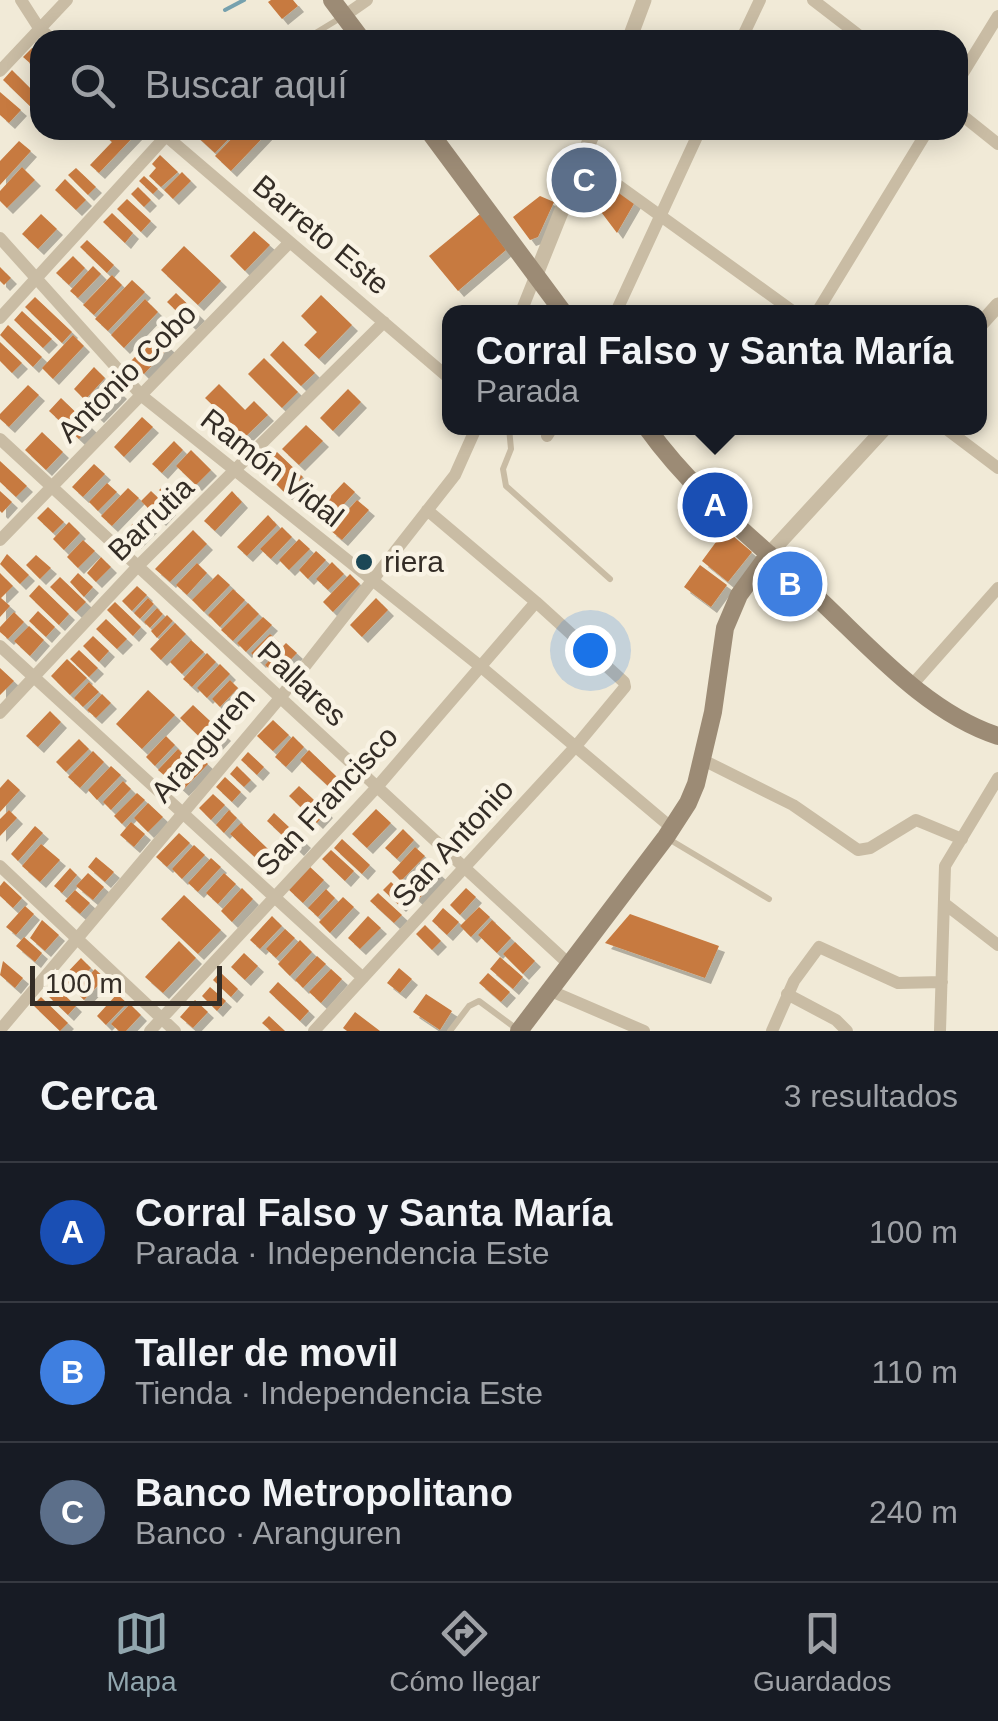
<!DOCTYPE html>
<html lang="es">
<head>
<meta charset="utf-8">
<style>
  body { margin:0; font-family:Arial,sans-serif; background:#242831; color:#f1f3f6 }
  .scale { position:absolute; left:30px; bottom:25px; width:192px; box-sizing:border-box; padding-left:10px; border:5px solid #342d26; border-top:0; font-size:28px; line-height:35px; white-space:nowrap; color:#342d26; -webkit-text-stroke:8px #f9f3e4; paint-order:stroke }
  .you { position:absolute; left:590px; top:650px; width:35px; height:35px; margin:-25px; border:8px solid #fff; border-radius:50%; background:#1a73e8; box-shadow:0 0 0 15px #1a73e833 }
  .badge { display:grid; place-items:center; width:65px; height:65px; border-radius:50%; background:#91a6ae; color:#fff; font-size:32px; font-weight:700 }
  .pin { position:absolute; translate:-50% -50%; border:5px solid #fff; box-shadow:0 2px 10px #0006 }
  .popup { position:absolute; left:442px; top:305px; width:545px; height:130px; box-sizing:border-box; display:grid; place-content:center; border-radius:20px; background:#171b24; filter:drop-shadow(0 2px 8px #0005); font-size:32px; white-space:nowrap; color:#9ea1a6 }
  .popup b { font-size:38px; color:#f1f3f6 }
  .popup::after { content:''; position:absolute; left:50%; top:100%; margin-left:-20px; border:20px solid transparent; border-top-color:#171b24 }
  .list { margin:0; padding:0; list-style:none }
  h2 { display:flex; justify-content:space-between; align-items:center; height:130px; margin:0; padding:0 40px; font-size:42px }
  h2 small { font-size:32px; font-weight:400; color:#9ea1a6 }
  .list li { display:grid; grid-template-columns:65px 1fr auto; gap:30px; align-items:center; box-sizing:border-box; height:140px; padding:0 40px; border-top:2px solid #363941 }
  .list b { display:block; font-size:38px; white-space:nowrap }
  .list p { margin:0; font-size:32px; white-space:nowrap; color:#9ea1a6 }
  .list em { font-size:32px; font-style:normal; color:#9ea1a6 }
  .icon { flex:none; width:55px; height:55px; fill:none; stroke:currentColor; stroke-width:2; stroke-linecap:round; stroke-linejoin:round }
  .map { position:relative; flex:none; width:998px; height:1031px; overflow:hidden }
  .search { position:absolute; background:#171b24; box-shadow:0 5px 25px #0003; left:30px; right:30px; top:30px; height:110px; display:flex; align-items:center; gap:25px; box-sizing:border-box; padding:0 35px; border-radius:30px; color:#9ea1a6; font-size:38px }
  .sheet { height:550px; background:#171b24 }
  nav { display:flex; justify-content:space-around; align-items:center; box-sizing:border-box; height:140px; border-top:2px solid #363941; background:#171b24; font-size:28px; color:#9ea1a6 }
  nav a { display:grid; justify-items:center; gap:5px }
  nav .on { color:#91a6ae }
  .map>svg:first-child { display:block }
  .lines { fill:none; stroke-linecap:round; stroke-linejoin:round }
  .stream { stroke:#76a1ae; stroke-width:4 }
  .building { fill:#c77a3f; filter:url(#shadow) }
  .service { stroke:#c9bca4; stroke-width:6 }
  .minor { stroke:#c9bca4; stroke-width:12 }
  .tertiary { stroke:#c9bca4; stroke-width:15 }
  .secondary { stroke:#9c8b75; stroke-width:18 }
  .poi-dot { fill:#1b4756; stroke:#f9f3e4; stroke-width:4 }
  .labels { text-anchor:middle; stroke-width:9; stroke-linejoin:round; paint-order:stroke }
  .street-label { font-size:30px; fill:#342d26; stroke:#f9f3e4 }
  .poi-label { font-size:30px; fill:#342d26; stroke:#f9f3e4; text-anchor:start }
</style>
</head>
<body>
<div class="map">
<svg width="998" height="1031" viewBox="0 0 998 1031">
  <defs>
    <filter id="shadow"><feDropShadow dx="6" dy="6" stdDeviation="0" flood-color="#0004"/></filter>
  </defs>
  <rect width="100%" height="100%" fill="#f1ead7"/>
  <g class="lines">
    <!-- stream -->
    <path class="stream" d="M225,10l19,-10"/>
  </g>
  <!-- building -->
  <path class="building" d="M271,0h22l5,6 -16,13 -14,-17z
    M241,30l10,10h-20z
    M32,48l8,7v17l-17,-15z
    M12,70l28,28v6l-6,6 -31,-30z
    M0,92l21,18 -12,13 -9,-8z
    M99,130h35l3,3 -38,40 -9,-8 22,-23z
    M194,130h43l-22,23 -23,-21z
    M240,130h30l-39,41 -16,-15z
    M19,141l12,10 -31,34v-24z
    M160,155l18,17 -17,15 -12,-11 7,-8 -4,-4z
    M22,167l13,13 -28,28 -7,-7v-10z
    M76,168l20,19 -8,8 -20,-20z
    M587,169l48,33 -18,31 -37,-49z
    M182,172l9,9 -18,18 -9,-9z
    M144,176l14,13 -5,5 -14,-13z
    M65,179l21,21 -10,10 -21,-20z
    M138,187l13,13 -7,7 -13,-13z
    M540,196l14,6 -16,35 -8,3 -17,-23z
    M127,199l24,22 -10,11 -24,-23z
    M112,213l21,20 -8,10 -22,-21z
    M41,214l16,15 -19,20 -16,-15z
    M480,214l26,36 -48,41 -29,-35z
    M254,231l16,14 -25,26 -15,-15z
    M87,240l27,25 -7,8 -27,-26z
    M184,246l37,35 -23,24 -37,-35z
    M73,256l12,12 -16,17 -13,-12z
    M93,266l8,8 -23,24 -8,-7z
    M0,267l11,11 -7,7 -4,-4z
    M112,275l10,10 -28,30 -11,-10z
    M132,280l13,12 -37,39 -13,-12z
    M176,293l23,22 -9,9 -23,-22z
    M321,295l31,30 -33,34 -15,-14 13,-13 -16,-16z
    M35,297l37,35 -10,11 -37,-36z
    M145,299l13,13 -34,36 -13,-13z
    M22,311l30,28 -9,9 -29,-28z
    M8,325l34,32 -9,10 -33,-32z
    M73,335l11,11 -31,33 -11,-11z
    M156,335l13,12 -25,27 -13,-13z
    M283,341l32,32 -14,13 -31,-31z
    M0,342l22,21 -10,10 -12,-12z
    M264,358l34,34 -16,16 -34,-34z
    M94,367l11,11 -20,22 -11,-11z
    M108,381l13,12 -23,24 -13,-12z
    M219,384l26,26 9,-9 14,14 -31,30 -13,-13 8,-8 -27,-26z
    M28,385l11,10 -30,32 -9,-8v-5z
    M348,389l13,13 -28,29 -13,-13z
    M61,398l30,29 -12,12 -30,-28z
    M142,417l11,10 -29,30 -10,-10z
    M306,425l17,16 -24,24 -17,-16z
    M42,432l21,20 -17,18 -21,-20z
    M174,441l9,9 -21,23 -10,-9z
    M191,450l20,20 -15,15 -20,-19z
    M277,452l26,25 -17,17 -25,-25z
    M0,461l27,25 -11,11 -16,-15z
    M94,464l11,10 -22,23 -11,-10z
    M344,482l11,10 -29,32 -11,-11z
    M107,483l10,9 -19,19 -9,-9z
    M167,483l12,12 -7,8 -13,-13z
    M128,488l11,10 -27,28 -11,-10z
    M0,491l12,11 -10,11 -2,-2z
    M151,491l19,18 -10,11 -19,-19z
    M232,491l10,11 -27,29 -11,-10z
    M357,500l12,10 -27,30 -12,-10z
    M48,507l16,15 -11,11 -16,-15z
    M268,515l9,10 -30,31 -10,-9z
    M140,516l11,11 -16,16 -11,-10z
    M69,522l11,11 -16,17 -11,-11z
    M720,525l32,27 -24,30 -26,-21 14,-19 -6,-5z
    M282,527l10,10 -21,22 -11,-10z
    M193,530l14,14 -37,38 -15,-13z
    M299,539l11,10 -21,21 -10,-10z
    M83,540l12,11 -17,17 -11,-11z
    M316,551l10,9 -18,19 -9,-9z
    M7,554l22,21 -9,9 -20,-20z
    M36,555l15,13 -11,11 -14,-14z
    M101,557l10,10 -15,15 -9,-9z
    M332,562l12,12 -16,16 -12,-11z
    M197,563l10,10 -20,22 -11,-10z
    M700,565l27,20 -16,22 -27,-20z
    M0,573l13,13 -12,12 9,8 -10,11z
    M78,573l15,14 -9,10 -14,-15z
    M218,574l12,11 -26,27 -12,-12z
    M350,574l10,10 -27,28 -10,-10z
    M60,577l26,25 -10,10 -26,-25z
    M39,585l30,29 -10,11 -30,-29z
    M137,586l10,9 -15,16 -10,-10z
    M233,589l12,11 -25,27 -12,-12z
    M148,598l6,6 -14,15 -6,-6z
    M376,598l12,12 -26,27 -12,-12z
    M115,602l26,25 -8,9 -26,-26z
    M248,603l11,11 -26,27 -12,-11z
    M157,608l6,6 -13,14 -6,-6z
    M38,611l17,16 -9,10 -17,-16z
    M14,612l10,10 -16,17 -8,-7v-5z
    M167,615l6,6 -16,17 -6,-7z
    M263,617l9,8 -26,27 -9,-9z
    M106,619l21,20 -10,10 -21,-20z
    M175,623l11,11 -25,26 -11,-11z
    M29,626l15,14 -14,16 -16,-15z
    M270,634l9,8 -19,20 -9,-9z
    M93,636l16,15 -10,11 -16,-16z
    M191,640l13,12 -22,22 -12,-12z
    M286,643l11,10 -21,22 -11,-10z
    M79,650l19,18 -9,9 -19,-18z
    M207,653l9,9 -24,25 -9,-8z
    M67,659l20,19 -17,17 -19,-19z
    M220,664l10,10 -23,24 -10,-10z
    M0,668l14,13 -14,14z
    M230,680l8,8 -18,19 -8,-8z
    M89,682l10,10 -16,15 -9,-9z
    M148,690l27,25 -33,34 -26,-25z
    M102,694l9,9 -15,15 -9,-8z
    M193,705l32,30 -13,14 -32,-31z
    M50,711l11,11 -23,25 -12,-11z
    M273,720l16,15 -16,16 -16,-15z
    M166,736l9,9 -20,21 -9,-9z
    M293,736l11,11 -18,20 -11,-10z
    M79,739l10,10 -23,23 -10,-10z
    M178,749l8,8 -20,20 -8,-7z
    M309,750l28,27 -9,9 -28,-26z
    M93,751l11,11 -24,26 -12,-11z
    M248,752l16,15 -7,8 -16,-15z
    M197,754l11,10 -25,26 -11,-10z
    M111,766l10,9 -24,25 -9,-10z
    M237,766l14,14 -7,7 -14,-13z
    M225,777l16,15 -9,10 -16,-15z
    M8,779l12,11 -20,22v-24z
    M123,781l8,8 -20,21 -8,-8z
    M299,786l28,26 -10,11 -28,-27z
    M137,793l8,7 -23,24 -8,-8z
    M213,794l12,11 -14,15 -12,-12z
    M148,803l15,14 -15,15 -14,-14z
    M376,809l15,14 -24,25 -15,-14z
    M9,810l8,8 -17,18v-17z
    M229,810l8,8 -13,15 -8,-8z
    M274,813l31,29 -7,8 -31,-29z
    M131,822l14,12 -11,13 -14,-12z
    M241,823l27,26 -10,11 -28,-26z
    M35,826l8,7 -25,28 -7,-7z
    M403,829l11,11 -17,19 -12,-11z
    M179,833l11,10 -23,24 -11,-10z
    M342,839l28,26 -8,9 -28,-26z
    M41,844l19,16 -20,22 -18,-16z
    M194,845l11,10 -23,24 -10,-10z
    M415,847l10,9 -24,25 -9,-9z
    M331,850l23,21 -9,10 -23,-22z
    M96,857l18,15 -9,10 -17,-15z
    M211,858l10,9 -23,25 -10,-9z
    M429,864l11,10 -22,26 -11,-10z
    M309,866l15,14 -21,23 -15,-14z
    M70,868l7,7 -15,18 -8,-7z
    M88,873l16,14 -11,13 -17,-14z
    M224,873l12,11 -18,20 -12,-11z
    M4,881l18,17 -9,10 -13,-12v-10z
    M391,882l17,16 -8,8 -17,-16z
    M242,888l11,11 -21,23 -11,-11z
    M466,888l10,9 -16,18 -10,-10z
    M326,889l9,9 -17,19 -10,-9z
    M75,890l15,13 -10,11 -15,-13z
    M378,893l24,22 -8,8 -24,-22z
    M184,895l37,35 -23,24 -37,-35z
    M343,897l11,10 -24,26 -11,-11z
    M25,906l9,8 -18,21 -10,-8z
    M479,907l11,10 -19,20 -11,-11z
    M443,908l16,14 -12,13 -15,-14z
    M630,914l89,32 -14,32 -100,-35z
    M272,916l10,10 -22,23 -10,-9z
    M368,916l13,12 -21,21 -12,-11z
    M42,920l17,15 -14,16 -15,-13z
    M492,920l19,18 -14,15 -19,-18z
    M425,925l16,16 -9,9 -16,-16z
    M285,929l10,9 -19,20 -10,-9z
    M24,937l18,16 -7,9 -19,-16z
    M300,940l12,12 -22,24 -12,-12z
    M179,941l17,17 -33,35 -18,-16z
    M515,942l20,19 -12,13 -20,-20z
    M244,953l14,13 -13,14 -14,-13z
    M317,956l9,8 -23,24 -8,-8z
    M500,957l23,20 -10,12 -23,-20z
    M81,958l10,10 -18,19 -11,-9z
    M3,961l20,17 -8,10 -15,-13z
    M399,968l13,11 -12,14 -13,-10z
    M95,969l10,9 -21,22 -9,-9z
    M331,969l11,10 -21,24 -12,-11z
    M220,972l18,17 -7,8 -18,-17z
    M488,973l22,19 -9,10 -22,-19z
    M278,982l31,29 -9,10 -31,-29z
    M54,985l22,21 -8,9 -22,-21z
    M210,987l16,14 -9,10 -15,-15z
    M117,994l10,9 -21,22 -9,-9z
    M426,994l26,17 -12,19 -27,-18z
    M41,997l27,26 -8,8 -27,-26z
    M195,1000l13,12 -15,16 -13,-11z
    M130,1004l11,11 -15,16h-7l-8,-7z
    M355,1012l25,19h-33l-4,-3z
    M269,1016l16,15h-14l-9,-8z"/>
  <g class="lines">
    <!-- service -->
    <path class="service" d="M304,40l38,-23
      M509,428l2,21 -8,20 3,17 104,93
      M667,838l102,61
      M450,1031l19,-25 10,-5 39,29"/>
    <!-- minor -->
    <path class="minor" d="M21,0l18,28 14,12
      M813,0l52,40
      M344,16l23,-16
      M741,40l19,-40
      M0,71l67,-71
      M958,81l40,-65
      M958,112l40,32
      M159,130l291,249
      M583,160l211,152
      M0,238l142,158 338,270 193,163
      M521,312l14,-35
      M616,312l84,-182
      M817,312l111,-182
      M0,318l166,-182
      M945,428l53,40
      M547,436l5,-8
      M0,439l570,526
      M0,540l290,-298
      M0,646l363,332
      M912,685l86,-97
      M0,713l138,-147 246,-244
      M701,759l92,46 65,45 12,-2 46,-28 46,19
      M0,866l175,165
      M945,904l53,41
      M551,991l93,40
      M787,994l49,26 11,11
      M0,1030l280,-332 175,-223 21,-47
      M150,1031l227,-244 159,-185
      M314,1031l262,-285 49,-59 -1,-5 -88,-80 -109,-92
      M772,1031l22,-50 25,-34 79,36 44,-1
      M940,1031l5,-165 53,-88"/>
    <!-- tertiary -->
    <path class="tertiary" d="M629,40l15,-40
      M535,277l59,-147
      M980,325l18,-20
      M769,554l116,-126"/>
    <!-- secondary -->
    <path class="secondary" d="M332,0l30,40
      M428,130l135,182
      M647,428c45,63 106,111 163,163 56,51 114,121 188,145
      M519,1031l147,-194 22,-34 8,-19 17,-72 12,-84 14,-33 30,-41"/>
  </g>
  <!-- markers -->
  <circle class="poi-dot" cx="364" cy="562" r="10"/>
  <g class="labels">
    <!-- street labels -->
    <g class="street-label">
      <text transform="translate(321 235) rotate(40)" y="10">Barreto Este</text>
      <text transform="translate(127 373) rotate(-45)" y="10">Antonio Cobo</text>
      <text transform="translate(272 468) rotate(38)" y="10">Ramón Vidal</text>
      <text transform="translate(151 519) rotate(-44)" y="10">Barrutia</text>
      <text transform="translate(302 684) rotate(43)" y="10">Pallares</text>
      <text transform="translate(203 745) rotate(-49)" y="10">Aranguren</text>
      <text transform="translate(327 801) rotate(-47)" y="10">San Francisco</text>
      <text transform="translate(453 843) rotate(-47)" y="10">San Antonio</text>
    </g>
    <!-- poi labels -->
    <g class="poi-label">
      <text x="384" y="572">riera</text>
    </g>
  </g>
</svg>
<div class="scale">100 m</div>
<div class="you"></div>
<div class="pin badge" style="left:715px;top:505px;background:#1a4fb4">A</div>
<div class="popup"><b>Corral Falso y Santa María</b>Parada</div>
<div class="pin badge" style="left:790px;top:584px;background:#3f7fe0">B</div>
<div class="pin badge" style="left:584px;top:180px;background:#5c6f8a">C</div>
<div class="search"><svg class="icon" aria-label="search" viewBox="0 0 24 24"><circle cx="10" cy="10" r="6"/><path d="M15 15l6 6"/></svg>Buscar aquí</div>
</div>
<section class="sheet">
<h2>Cerca<small>3 resultados</small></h2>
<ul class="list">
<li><span class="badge" style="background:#1a4fb4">A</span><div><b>Corral Falso y Santa María</b><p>Parada · Independencia Este</p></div><em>100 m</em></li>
<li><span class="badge" style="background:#3f7fe0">B</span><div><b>Taller de movil</b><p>Tienda · Independencia Este</p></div><em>110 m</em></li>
<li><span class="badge" style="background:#5c6f8a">C</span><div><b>Banco Metropolitano</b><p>Banco · Aranguren</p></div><em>240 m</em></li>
</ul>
</section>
<nav>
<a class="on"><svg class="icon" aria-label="map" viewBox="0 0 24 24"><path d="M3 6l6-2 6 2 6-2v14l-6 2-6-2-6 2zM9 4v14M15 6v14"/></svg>Mapa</a>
<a><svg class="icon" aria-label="directions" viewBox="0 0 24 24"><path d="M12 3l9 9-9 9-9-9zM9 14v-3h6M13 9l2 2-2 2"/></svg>Cómo llegar</a>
<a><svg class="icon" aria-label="saved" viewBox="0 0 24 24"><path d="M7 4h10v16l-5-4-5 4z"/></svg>Guardados</a>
</nav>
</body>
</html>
